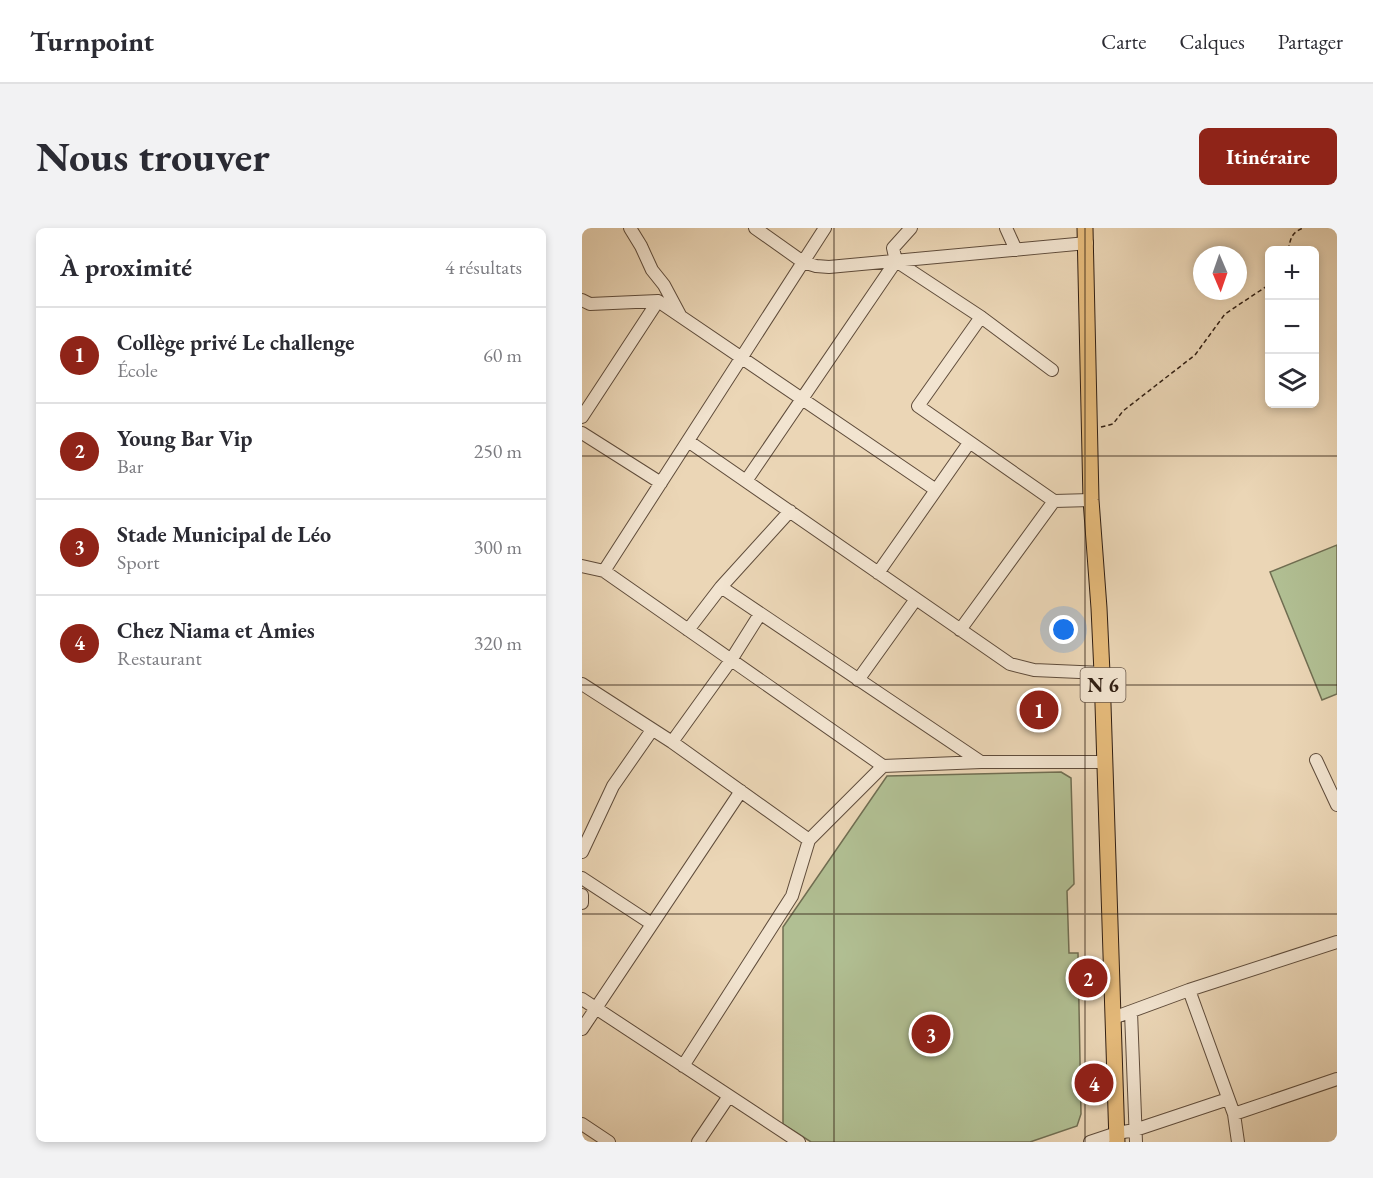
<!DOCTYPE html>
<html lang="fr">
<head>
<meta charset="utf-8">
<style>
  body { margin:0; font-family:"EB Garamond",serif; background:#f2f2f3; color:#2b2b33 }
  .controls { position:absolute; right:18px; top:18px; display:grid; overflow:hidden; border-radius:9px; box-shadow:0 3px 9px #0003 }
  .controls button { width:54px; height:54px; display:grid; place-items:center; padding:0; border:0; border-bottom:2px solid #e1e1e2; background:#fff; color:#2b2b33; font:30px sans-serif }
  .compass { position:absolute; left:611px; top:18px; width:54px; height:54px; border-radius:50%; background:#fff; box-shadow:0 3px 9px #0003; rotate:178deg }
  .you { position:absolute; left:482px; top:402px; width:21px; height:21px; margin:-15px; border:4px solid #fff; border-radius:50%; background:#1a73e8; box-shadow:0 0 0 9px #1a73e833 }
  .badge { display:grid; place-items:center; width:39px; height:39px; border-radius:50%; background:#8f2418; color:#fff; font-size:20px; font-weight:700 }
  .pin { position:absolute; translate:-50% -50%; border:3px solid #fff; box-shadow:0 2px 6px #0006 }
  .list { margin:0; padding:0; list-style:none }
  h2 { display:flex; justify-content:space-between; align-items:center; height:78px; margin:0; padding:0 24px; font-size:26px }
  h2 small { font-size:20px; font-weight:400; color:#7c7c81 }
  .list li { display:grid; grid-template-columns:39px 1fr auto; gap:18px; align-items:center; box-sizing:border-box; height:96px; padding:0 24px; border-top:2px solid #e1e1e2 }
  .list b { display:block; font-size:22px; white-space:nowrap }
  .list p { margin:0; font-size:20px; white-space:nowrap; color:#7c7c81 }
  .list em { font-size:20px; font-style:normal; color:#7c7c81 }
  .icon { flex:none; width:33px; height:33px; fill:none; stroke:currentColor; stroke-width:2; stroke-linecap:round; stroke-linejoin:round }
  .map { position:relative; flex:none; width:755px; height:914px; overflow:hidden; border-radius:9px }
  header { display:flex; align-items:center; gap:36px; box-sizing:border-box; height:84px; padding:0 30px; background:#fff; border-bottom:2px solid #e1e1e2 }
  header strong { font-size:28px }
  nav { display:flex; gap:33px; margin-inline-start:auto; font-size:21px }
  .intro { display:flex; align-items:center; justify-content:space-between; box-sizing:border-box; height:144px; padding:0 36px }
  h1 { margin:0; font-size:42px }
  .button { padding:15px 27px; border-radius:9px; background:#8f2418; color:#fff; font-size:21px; font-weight:700 }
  main { display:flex; gap:36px; padding:0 36px }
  aside { flex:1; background:#fff; border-radius:9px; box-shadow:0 3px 9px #0003 }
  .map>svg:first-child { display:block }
  .green { fill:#b1bf93; stroke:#706e52; stroke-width:1.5 }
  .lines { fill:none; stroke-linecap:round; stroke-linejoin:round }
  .minor-casing { stroke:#5f4c3b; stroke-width:14 }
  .major-casing { stroke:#301e12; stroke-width:17 }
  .path { stroke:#301e12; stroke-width:1.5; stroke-dasharray:4.5 3; stroke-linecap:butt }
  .minor { stroke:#f2e4d0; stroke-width:12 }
  .major { stroke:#e6bb7b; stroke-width:15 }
  .grid { fill:none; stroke:#301e12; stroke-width:1.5; stroke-opacity:0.55 }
  .labels { text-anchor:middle; stroke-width:4.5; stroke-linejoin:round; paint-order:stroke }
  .shield { fill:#f2e4d0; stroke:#6a594b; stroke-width:1.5 }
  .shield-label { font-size:20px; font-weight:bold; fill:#301e12 }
</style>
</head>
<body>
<header>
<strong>Turnpoint</strong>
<nav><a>Carte</a><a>Calques</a><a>Partager</a></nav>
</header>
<div class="intro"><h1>Nous trouver</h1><a class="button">Itinéraire</a></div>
<main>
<aside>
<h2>À proximité<small>4 résultats</small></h2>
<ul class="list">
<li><span class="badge">1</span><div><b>Collège privé Le challenge</b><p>École</p></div><em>60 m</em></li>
<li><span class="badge">2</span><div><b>Young Bar Vip</b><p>Bar</p></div><em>250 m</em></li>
<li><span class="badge">3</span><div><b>Stade Municipal de Léo</b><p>Sport</p></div><em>300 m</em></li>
<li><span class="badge">4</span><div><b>Chez Niama et Amies</b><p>Restaurant</p></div><em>320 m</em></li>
</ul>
</aside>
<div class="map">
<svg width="755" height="914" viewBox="0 0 755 914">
  <rect width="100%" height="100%" fill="#ebd6b6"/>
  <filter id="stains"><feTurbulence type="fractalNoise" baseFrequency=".00333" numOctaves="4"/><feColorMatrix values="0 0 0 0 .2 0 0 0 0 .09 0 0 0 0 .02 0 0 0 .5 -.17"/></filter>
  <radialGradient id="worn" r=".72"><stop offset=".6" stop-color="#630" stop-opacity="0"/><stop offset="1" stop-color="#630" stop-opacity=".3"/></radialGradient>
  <!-- green -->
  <path class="green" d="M755,317v149l-15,6 -52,-128z
    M479,544l10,6 3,106 -7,7 2,62h9l3,161 -4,12 -47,16h-219l-28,-18v-197l104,-151z"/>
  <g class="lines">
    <!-- minor casing -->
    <g class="minor-casing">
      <path id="minor" d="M48,0l11,18 11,24 12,15 16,30
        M173,0l48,34 13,4 13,1 258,-24
        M424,0l10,22
        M314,33l85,56 71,53
        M0,72l8,4 68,-3 278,189
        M399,89l-63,89 136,95 37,-1
        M0,189l76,-116
        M0,205l79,50
        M106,213l322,223 24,6 68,3
        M164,253l150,-220 -3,-13 18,-20
        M0,338l22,5 279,195 98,-4h124
        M22,343l221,-343
        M296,345l91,-130
        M139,359l260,175
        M106,402l33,-43 69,-76
        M378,402l94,-129
        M276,452l58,-81
        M0,456l90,58 137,98
        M90,514l59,-82 29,-46
        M734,532l21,45
        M0,624l31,-66 39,-56
        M0,650l70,46
        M0,667v8
        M607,762l45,124 4,28
        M0,771l217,143
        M549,784l5,130
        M531,790l76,-28 148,-48
        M0,801l159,-238
        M101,838l109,-170 17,-56 74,-74
        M652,886l103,-35
        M0,896l27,18
        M116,914l31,-46
        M508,914l27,-9 18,-3 93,-31"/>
    </g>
    <!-- major casing -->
    <g class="major-casing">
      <path id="major" d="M503,0l6,272 8,108 3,65 15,469"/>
    </g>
    <!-- path -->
    <path class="path" d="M706,22c3,-12 3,-17 15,-22
      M519,199l12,-3 10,-13 72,-56 30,-41 45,-30"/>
    <!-- minor -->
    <use href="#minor" class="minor"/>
    <!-- major -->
    <use href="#major" class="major"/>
  </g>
  <!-- grid -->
  <path class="grid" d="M252,0v914M503,0v914M0,228h755M0,457h755M0,686h755"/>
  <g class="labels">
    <!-- shield labels -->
    <rect class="shield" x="498.5" y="440" width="45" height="34" rx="4.5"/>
    <g class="shield-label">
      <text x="521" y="464">N 6</text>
    </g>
  </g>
  <rect width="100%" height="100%" filter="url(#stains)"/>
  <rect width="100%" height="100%" fill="url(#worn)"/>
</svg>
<div class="controls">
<button>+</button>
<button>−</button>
<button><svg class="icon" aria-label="layers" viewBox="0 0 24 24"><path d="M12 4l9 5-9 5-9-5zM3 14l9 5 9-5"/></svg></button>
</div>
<svg class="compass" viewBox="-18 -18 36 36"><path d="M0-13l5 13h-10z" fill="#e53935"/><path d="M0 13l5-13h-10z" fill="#7c7c81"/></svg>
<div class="you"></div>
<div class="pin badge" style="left:457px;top:482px">1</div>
<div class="pin badge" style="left:506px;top:750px">2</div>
<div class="pin badge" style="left:349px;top:806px">3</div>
<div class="pin badge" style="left:512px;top:855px">4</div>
</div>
</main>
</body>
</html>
